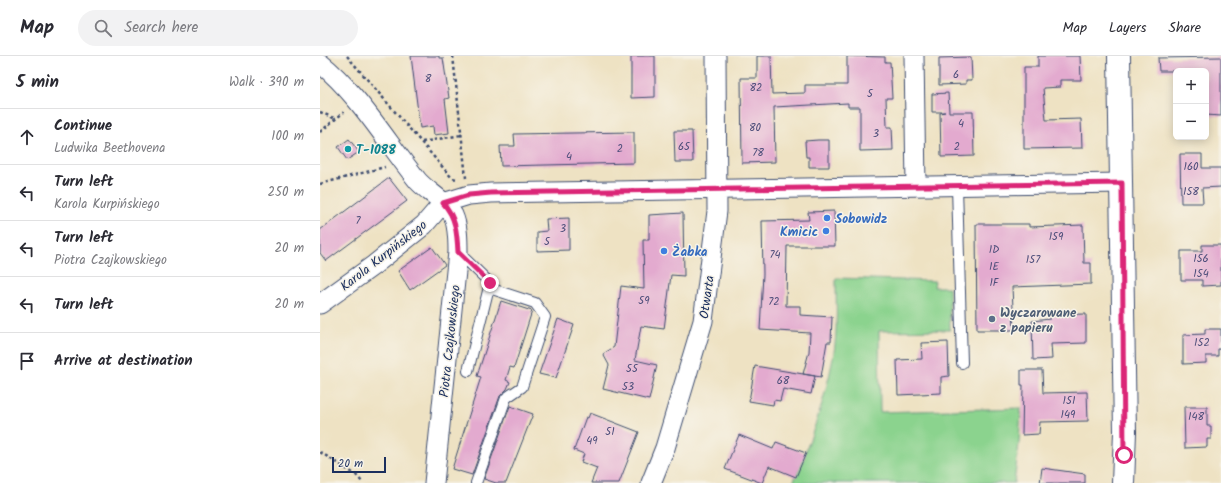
<!DOCTYPE html>
<html lang="en">
<head>
<meta charset="utf-8">
<style>
  body { margin:0; font-family:Kalam,sans-serif; background:#f2f2f3; color:#2b2b33 }
  .controls { position:absolute; right:12px; top:12px; display:grid; overflow:hidden; border-radius:6px; box-shadow:0 2px 10px #0003 }
  .controls button { width:36px; height:36px; display:grid; place-items:center; padding:0; border:0; border-bottom:1px solid #e1e1e2; background:#fff; color:#2b2b33; font:20px sans-serif }
  .scale { position:absolute; left:12px; bottom:10px; width:54px; box-sizing:border-box; padding-left:4px; border:2px solid #1b2f5e; border-top:0; font-size:11px; line-height:14px; white-space:nowrap; color:#1b2f5e; -webkit-text-stroke:3px #f7f3e8; paint-order:stroke }
  .stop { position:absolute; width:12px; height:12px; margin:-9px; border:3px solid #db2777; border-radius:50%; background:#fff }
  .stop.end { background:#db2777; border-color:#fff; box-shadow:0 1px 4px #0008 }
  .list { margin:0; padding:0; list-style:none }
  h2 { display:flex; justify-content:space-between; align-items:center; height:52px; margin:0; padding:0 16px; font-size:17px }
  h2 small { font-size:13px; font-weight:400; color:#7c7c81 }
  .list li { display:grid; grid-template-columns:26px 1fr auto; gap:12px; align-items:center; box-sizing:border-box; height:56px; padding:0 16px; border-top:1px solid #e1e1e2 }
  .list b { display:block; font-size:15px; white-space:nowrap }
  .list p { margin:0; font-size:13px; white-space:nowrap; color:#7c7c81 }
  .list em { font-size:13px; font-style:normal; color:#7c7c81 }
  .icon { flex:none; width:22px; height:22px; fill:none; stroke:currentColor; stroke-width:2; stroke-linecap:round; stroke-linejoin:round }
  .map { position:relative; flex:none; width:901px; height:427px; overflow:hidden }
  header { display:flex; align-items:center; gap:24px; box-sizing:border-box; height:56px; padding:0 20px; background:#fff; border-bottom:1px solid #e1e1e2 }
  header strong { font-size:19px }
  nav { display:flex; gap:22px; margin-inline-start:auto; font-size:14px }
  .search { width:280px; height:36px; background:#f2f2f3; display:flex; align-items:center; gap:10px; box-sizing:border-box; padding:0 14px; border-radius:22px; color:#7c7c81; font-size:15px }
  main { display:flex }
  aside { flex:1; background:#fff }
  .map>svg:first-child { display:block }
  .green { fill:#8bd38e; stroke:#538176 }
  .building { fill:#e3aacf }
  .lines { fill:none; stroke-linecap:round; stroke-linejoin:round }
  .service-casing { stroke:#3b4a6d; stroke-width:12 }
  .minor-casing { stroke:#3b4a6d; stroke-width:21 }
  .tertiary-casing { stroke:#3b4a6d; stroke-width:24 }
  .path { stroke:#3b4a6d; stroke-width:2.5; stroke-dasharray:3 3; stroke-linecap:butt }
  .service { stroke:#fff; stroke-width:10 }
  .minor { stroke:#fff; stroke-width:19 }
  .tertiary { stroke:#fff; stroke-width:22 }
  .route { stroke:#db2777; stroke-width:5 }
  .culture-dot { fill:#0f9aa8; stroke:#f7f3e8; stroke-width:1.5 }
  .shop-dot { fill:#3f7fe0; stroke:#f7f3e8; stroke-width:1.5 }
  .service-dot { fill:#5c6f8a; stroke:#f7f3e8; stroke-width:1.5 }
  .labels { text-anchor:middle; stroke-width:3; stroke-linejoin:round; paint-order:stroke }
  .number-label { font-size:11px; fill:#4d4e7a }
  .culture-label { font-size:13px; font-weight:bold; fill:#0d838f; stroke:#f7f3e8; text-anchor:start }
  .shop-label { font-size:13px; font-weight:bold; fill:#366cbe; stroke:#f7f3e8; text-anchor:start }
  .street-label { font-size:13px; fill:#1b2f5e; stroke:#f7f3e8 }
  .service-label { font-size:13px; font-weight:bold; fill:#4e5e75; stroke:#f7f3e8; text-anchor:start }
</style>
</head>
<body>
<header>
<strong>Map</strong>
<div class="search"><svg class="icon" aria-label="search" viewBox="0 0 24 24"><circle cx="10" cy="10" r="6"/><path d="M15 15l6 6"/></svg>Search here</div>
<nav><a>Map</a><a>Layers</a><a>Share</a></nav>
</header>
<main>
<aside>
<h2>5 min<small>Walk · 390 m</small></h2>
<ul class="list">
<li><svg class="icon" aria-label="ahead" viewBox="0 0 24 24"><path d="M12 20V5M6 11l6-6 6 6"/></svg><div><b>Continue</b><p>Ludwika Beethovena</p></div><em>100 m</em></li>
<li><svg class="icon" aria-label="left" viewBox="0 0 24 24"><path d="M17 20v-9H6M10 6l-5 5 5 5"/></svg><div><b>Turn left</b><p>Karola Kurpińskiego</p></div><em>250 m</em></li>
<li><svg class="icon" aria-label="left" viewBox="0 0 24 24"><path d="M17 20v-9H6M10 6l-5 5 5 5"/></svg><div><b>Turn left</b><p>Piotra Czajkowskiego</p></div><em>20 m</em></li>
<li><svg class="icon" aria-label="left" viewBox="0 0 24 24"><path d="M17 20v-9H6M10 6l-5 5 5 5"/></svg><div><b>Turn left</b></div><em>20 m</em></li>
<li><svg class="icon" aria-label="arrive" viewBox="0 0 24 24"><path d="M6 21V4h12l-3 4 3 4H6"/></svg><div><b>Arrive at destination</b></div></li>
</ul>
</aside>
<div class="map">
<svg width="901" height="427" viewBox="0 0 901 427">
  <rect width="100%" height="100%" fill="#f7f3e8"/>
  <filter id="ink" filterUnits="userSpaceOnUse"><feTurbulence type="fractalNoise" baseFrequency=".025" numOctaves="2"/><feDisplacementMap in="SourceGraphic" scale="8" xChannelSelector="R" yChannelSelector="G"/><feConvolveMatrix kernelMatrix="1 2 1 2 8 2 1 2 1" color-interpolation-filters="sRGB"/></filter>
  <filter id="wash" filterUnits="userSpaceOnUse"><feTurbulence type="fractalNoise" baseFrequency=".012" numOctaves="4" result="noise"/><feDisplacementMap in="SourceGraphic" scale="16" xChannelSelector="R" yChannelSelector="G"/><feGaussianBlur stdDeviation="0.9" result="paint"/><feColorMatrix in="noise" values="0 0 0 0 0 0 0 0 0 0 0 0 0 0 0 0 0 1.4 0 .05"/><feComposite in="paint" operator="in"/></filter>
  <g filter="url(#wash)">
    <rect width="100%" height="100%" fill="#eee2c3"/>
    <!-- green -->
    <path class="green" d="M516,222l99,3 -1,6h15l1,43 -71,1 1,81 141,-4 -2,36 -5,39h-221c17,-41 32,-82 40,-125 5,-26 3,-54 3,-80z"/>
    <g id="blocks">
      <!-- building -->
      <path class="building" d="M91,0h28v2h4l6,40 -4,1 4,34 -15,2 -1,-9 -13,2z
        M311,0h24v41l-24,1z
        M437,0h14l1,38 33,-1v-8h42v-29l38,1v5h5l2,36h-6l1,29h5l1,23 -33,1v-44h-12v-4l-74,4 1,55 -33,1 -1,-85h16z
        M718,0h42l1,24h-21v7l-17,1 3,32 35,-1 1,29 -58,1v-82h14z
        M651,1l1,23h-6v4l-27,1v-27z
        M901,1v59l-15,-1v-44h-47l-1,-13z
        M628,37l1,19h24l1,44 -33,1 -1,-44 5,-1h-13v-18z
        M354,75h18l1,31h-18z
        M314,76v31l-133,3 -1,-20h15l-1,-12z
        M29,83l10,13 -12,8 -9,-13z
        M498,84h11v27h-20v-10h-3l-1,-16z
        M860,98h22v14h19v19l-19,1 1,15h-22z
        M69,122l18,23 -81,60 -6,-8v-23z
        M514,155l1,35h-48l-1,60h14v9l32,2 -1,25h-4l-6,35 -18,-3 6,-22 1,-19 -50,-3 3,-56 -1,-53 47,-1 -1,-8z
        M363,157l1,63 -13,-1 -7,54 -23,-3 -6,34 22,5 -8,35 -46,-11 6,-24 -6,-11 11,-7 7,-61 23,3 -1,-49h6v-25z
        M249,162v32l-32,1v-19l10,-1 -1,-12z
        M656,168h53v3l54,-2 1,38h7v21l-79,3 2,43h-37z
        M882,189h19v40l-19,1v-6h-21v-29h21z
        M112,191l13,18 -35,25 -12,-19z
        M181,245l31,10 -18,57 -4,-1 -4,13 4,2 -3,7 -7,7 -28,79 -20,-6 29,-92 -4,-1z
        M766,258v29l-35,1 1,15 -19,1 -1,-39 18,-2v-4z
        M238,263l16,6 -18,53 -17,-4z
        M885,273h16v20h-3v7h-12v7l-23,1v-29l22,-1z
        M628,286l1,34 -8,1v16l-43,2 -1,-35 25,-1 -1,-16z
        M435,310l60,10 -4,18 -28,-5 -3,12 -6,-1 -1,5 -24,-4z
        M701,314h21l1,23 44,-1 1,29 -48,1 -1,12 -17,1 1,-50h-2z
        M190,350l23,8 -27,69h-10l-12,-4z
        M864,351h23v19h4v13h-4v8l-22,1z
        M270,357l49,19 -20,51h-28l6,-15 -16,-6 3,-8 -10,-4 12,-33 2,1z
        M419,379l34,14 3,-7 30,11 -10,24 -27,-11 -7,17 -37,-14z
        M722,412l43,6v9h-45z"/>
    </g>
  </g>
  <g filter="url(#ink)">
    <use href="#blocks" fill-opacity="0" stroke="#3b4a6d" stroke-width="1"/>
    <g class="lines">
      <!-- service casing -->
      <g class="service-casing">
        <path id="service" d="M637,130l5,177
          M138,196l32,31 -22,88
          M156,427l30,-85 16,-11 23,-70 -10,-14 -46,-15"/>
      </g>
      <!-- minor casing -->
      <g class="minor-casing">
        <path id="minor" d="M594,0l2,130
          M0,7c37,29 68,81 98,118 11,12 27,19 35,34 5,11 5,25 5,37l-24,231
          M0,248l54,-39 50,-40 19,-22 26,-8 22,-2 631,-10
          M331,427l14,-35 38,-127 14,-110 -1,-155"/>
      </g>
      <!-- tertiary casing -->
      <g class="tertiary-casing">
        <path id="tertiary" d="M799,0l6,376 -2,51"/>
      </g>
      <!-- path -->
      <path class="path" d="M27,0l105,122 5,1
        M133,0l13,122
        M0,56l16,7
        M0,76l24,-20
        M102,86l39,-7
        M0,128l65,-17
        M0,396l36,23 7,8"/>
      <!-- service -->
      <use href="#service" class="service"/>
      <!-- minor -->
      <use href="#minor" class="minor"/>
      <!-- tertiary -->
      <use href="#tertiary" class="tertiary"/>
    </g>
  </g>
  <g class="lines" filter="url(#ink)">
    <!-- route -->
    <path class="route" d="M170,227l-32,-31c-1,-19 -2,-35 -15,-49l26,-8 22,-2 631,-10 2,272"/>
  </g>
  <!-- markers -->
  <circle class="culture-dot" cx="28" cy="93" r="4"/>
  <g class="shop-dot">
    <circle cx="507" cy="162" r="4"/>
    <circle cx="506" cy="175" r="4"/>
    <circle cx="344" cy="195" r="4"/>
  </g>
  <circle class="service-dot" cx="672" cy="263" r="4"/>
  <g class="labels">
    <!-- number labels -->
    <g class="number-label">
      <text x="636" y="22">6</text>
      <text x="108" y="26">8</text>
      <text x="436" y="35">82</text>
      <text x="550" y="41">5</text>
      <text x="641" y="71">4</text>
      <text x="435" y="75">80</text>
      <text x="556" y="81">3</text>
      <text x="364" y="94">65</text>
      <text x="637" y="94">2</text>
      <text x="300" y="96">2</text>
      <text x="438" y="100">78</text>
      <text x="249" y="104">4</text>
      <text x="871" y="114">160</text>
      <text x="871" y="139">158</text>
      <text x="38" y="168">7</text>
      <text x="243" y="176">3</text>
      <text x="736" y="184">159</text>
      <text x="227" y="189">5</text>
      <text x="674" y="197">1D</text>
      <text x="455" y="202">74</text>
      <text x="881" y="206">156</text>
      <text x="713" y="207">157</text>
      <text x="674" y="214">1E</text>
      <text x="881" y="221">154</text>
      <text x="674" y="230">1F</text>
      <text x="324" y="248">59</text>
      <text x="454" y="249">72</text>
      <text x="882" y="290">152</text>
      <text x="312" y="316">55</text>
      <text x="463" y="328">68</text>
      <text x="308" y="334">53</text>
      <text x="749" y="348">151</text>
      <text x="748" y="362">149</text>
      <text x="876" y="364">148</text>
      <text x="290" y="379">51</text>
      <text x="272" y="388">49</text>
    </g>
    <!-- culture labels -->
    <g class="culture-label">
      <text x="36" y="98">T-1088</text>
    </g>
    <!-- shop labels -->
    <g class="shop-label">
      <text x="515" y="167">Sobowidz</text>
      <text x="498" y="180" text-anchor="end">Kmicic</text>
      <text x="352" y="200">Żabka</text>
    </g>
    <!-- street labels -->
    <g class="street-label">
      <text transform="translate(63 199) rotate(-38)" y="5">Karola Kurpińskiego</text>
      <text transform="translate(386 241) rotate(-82)" y="5">Otwarta</text>
      <text transform="translate(129 285) rotate(-84)" y="5">Piotra Czajkowskiego</text>
    </g>
    <!-- service labels -->
    <g class="service-label">
      <text x="680" y="261">Wyczarowane<tspan x="680" dy="15">z papieru</tspan></text>
    </g>
  </g>
</svg>
<div class="controls">
<button>+</button>
<button>−</button>
</div>
<div class="scale">20 m</div>
<div class="stop" style="left:804px;top:399px"></div>
<div class="stop end" style="left:170px;top:227px"></div>
</div>
</main>
</body>
</html>
